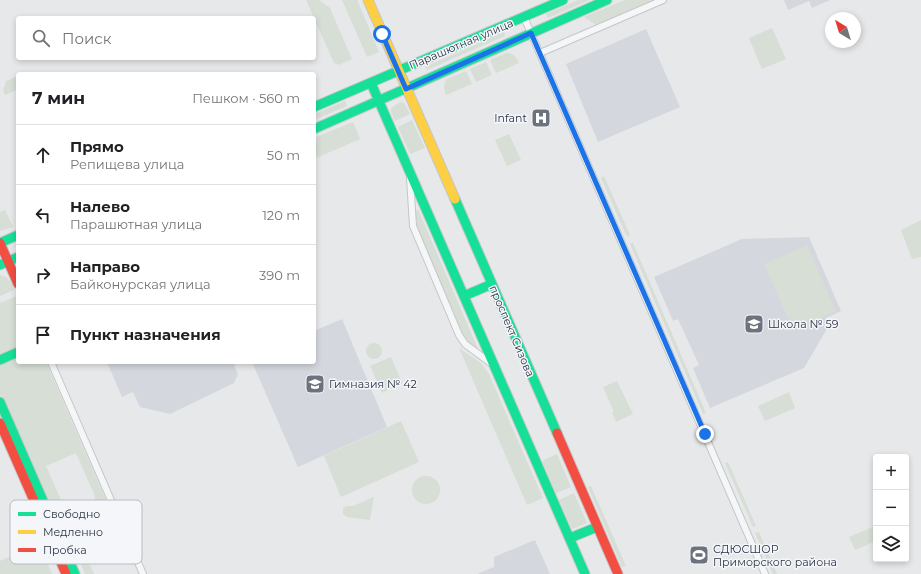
<!DOCTYPE html>
<html lang="ru">
<head>
<meta charset="utf-8">
<style>
  body { margin:0; font-family:Montserrat,sans-serif; background:#f6f6f6; color:#202124 }
  .controls { position:absolute; right:12px; bottom:12px; display:grid; overflow:hidden; border-radius:4px; box-shadow:0 2px 6px #0003 }
  .controls button { width:36px; height:36px; display:grid; place-items:center; padding:0; border:0; border-bottom:1px solid #e0e0e0; background:#fff; color:#202124; font:20px sans-serif }
  .compass { position:absolute; left:825px; top:12px; width:36px; height:36px; border-radius:50%; background:#fff; box-shadow:0 2px 6px #0003; rotate:322deg }
  .stop { position:absolute; width:12px; height:12px; margin:-9px; border:3px solid #1a73e8; border-radius:50%; background:#fff }
  .stop.end { background:#1a73e8; border-color:#fff; box-shadow:0 1px 4px #0008 }
  .list { margin:0; padding:0; list-style:none }
  h2 { display:flex; justify-content:space-between; align-items:center; height:52px; margin:0; padding:0 16px; font-size:17px }
  h2 small { font-size:13px; font-weight:400; color:#757577 }
  .list li { display:grid; grid-template-columns:26px 1fr auto; gap:12px; align-items:center; box-sizing:border-box; height:60px; padding:0 16px; border-top:1px solid #e0e0e0 }
  .list b { display:block; font-size:15px; white-space:nowrap }
  .list p { margin:0; font-size:13px; white-space:nowrap; color:#757577 }
  .list em { font-size:13px; font-style:normal; color:#757577 }
  .icon { flex:none; width:22px; height:22px; fill:none; stroke:currentColor; stroke-width:2; stroke-linecap:round; stroke-linejoin:round }
  .map { position:relative; flex:none; width:921px; height:574px; overflow:hidden }
  .search { position:absolute; background:#fff; box-shadow:0 2px 6px #0003; left:16px; top:16px; width:300px; height:44px; display:flex; align-items:center; gap:10px; box-sizing:border-box; padding:0 14px; border-radius:4px; color:#757577; font-size:15px }
  .panel { position:absolute; background:#fff; box-shadow:0 2px 6px #0003; left:16px; top:72px; width:300px; height:292px; border-radius:4px }
  .map>svg:first-child { display:block }
  .built { fill:#d4d7dd }
  .green { fill:#d6ded6 }
  .lines { fill:none; stroke-linecap:round; stroke-linejoin:round }
  .street-casing { stroke:#c4c6c8; stroke-width:8 }
  .fast-casing { stroke:#c4c6c8; stroke-width:11 }
  .slow-casing { stroke:#c4c6c8; stroke-width:11 }
  .jam-casing { stroke:#c4c6c8; stroke-width:11 }
  .street { stroke:#f5f6f7; stroke-width:6 }
  .fast { stroke:#16e098; stroke-width:9 }
  .slow { stroke:#ffcf43; stroke-width:9 }
  .jam { stroke:#f24e42; stroke-width:9 }
  .route { stroke:#1a73e8; stroke-width:5 }
  .labels { text-anchor:middle; stroke-width:3; stroke-linejoin:round; paint-order:stroke }
  .street-label { font-size:11px; fill:#2b3445; stroke:#f4f6f9 }
  .poi-label { font-size:11px; fill:#2b3445; stroke:#f4f6f9; text-anchor:start }
  .key { fill:#f4f6f9; stroke:#b8bcc3; stroke-width:1 }
  .key-label { font-size:11px; fill:#2b3445 }
</style>
</head>
<body>
<div class="map">
<svg width="921" height="574" viewBox="0 0 921 574">
  <rect width="100%" height="100%" fill="#e6e8ea"/>
  <!-- built -->
  <path class="built" d="M784,0h46l-18,8 -3,-7 -21,9z
    M646,29l34,78 -82,35 -32,-78z
    M809,237l32,74 -15,7 2,9 -24,41 -94,40 -17,-40 6,-3 -21,-46 -5,2 -19,-44 88,-38z
    M342,319l45,108 -89,40 -46,-105h62v-31z
    M107,362h130l1,1 -4,2 4,9 -4,9 -64,31 -30,-7 -7,-15 -11,5z
    M535,540l15,34h-73l17,-7v-10z"/>
  <!-- green -->
  <path class="green" d="M306,0h13l11,8 22,51 -13,6 -5,-2z
    M342,0h16v2l21,50 -12,5z
    M578,0h12l-42,18 -2,-4z
    M625,0h29l-58,25 -12,-8z
    M772,28l14,31 -24,10 -13,-31z
    M504,32l1,4 -78,34 -2,-3z
    M506,53c8,0 10,4 13,10l-23,10 -6,-13z
    M486,62l6,13 -16,7 -6,-13z
    M466,71l6,13 -26,11c-2,-6 -3,-11 1,-16z
    M18,76v13l-13,6 -2,-4 3,-10z
    M345,101l2,5 -33,14v-6z
    M400,102l4,1 6,11 -15,7 -4,-9v-4z
    M412,120l13,28 -15,6 -12,-27z
    M353,122l7,17 -46,20v-21z
    M509,134l12,26 -14,6 -12,-26z
    M604,176l26,59 -3,2 -26,-59z
    M418,209l60,140 -6,-3 -10,-12 -47,-109v-13z
    M5,210l8,17 -13,4v-19z
    M921,220v37l-9,2 -11,-29z
    M633,243l73,170 -3,1 -73,-170z
    M807,245l29,66 -43,19 -29,-66z
    M0,275c9,2 11,7 14,15l-14,6z
    M17,296l1,3v48l-18,8v-52z
    M366 351a8 8 0 1 1 16 0a8 8 0 1 1-16 0Z
    M459,348l22,15 8,11 54,124 -16,7z
    M18,357v5h28l85,196 -14,6 -24,-54 2,-14 -19,-43 -30,13 48,108h-9l-18,-43 -6,3 -61,-140v-29z
    M391,357l11,26 -20,10 -12,-27z
    M617,381l16,33 -17,8 -4,-9 2,-1 -11,-25z
    M789,392l6,16 -30,13 -7,-15z
    M401,421l18,41 -78,35 -17,-41z
    M557,454l14,33 -15,6 -14,-32z
    M728,462l28,64 -3,1 -28,-64z
    M412 490a14 14 0 1 1 28 0a14 14 0 1 1-28 0Z
    M591,486l35,80 -4,1 -34,-80z
    M574,493l13,30 -15,6 -13,-29z
    M374,497l-4,23 -23,-3 -4,-3v-5l3,-3h7z
    M875,526l1,15 -21,9 -6,-13z
    M759,532l18,42h-4l-18,-41z
    M39,543l13,31h-52v-13z"/>
  <g class="lines">
    <!-- street casing -->
    <g class="street-casing">
      <path id="street" d="M524,17l241,557
        M540,53l123,-53
        M410,178l3,48 46,109 6,9 27,20
        M51,362l92,212"/>
    </g>
    <!-- fast casing -->
    <g class="fast-casing">
      <path id="fast" d="M371,83l214,491
        M314,107l249,-107
        M314,129l293,-129
        M455,199l102,234
        M0,243l18,-8
        M0,265l18,-8
        M464,296l28,-12
        M0,360l18,-8
        M0,402l75,172
        M570,538l27,-11"/>
    </g>
    <!-- slow casing -->
    <g class="slow-casing">
      <path id="slow" d="M368,0l87,199"/>
    </g>
    <!-- jam casing -->
    <g class="jam-casing">
      <path id="jam" d="M0,243l18,41
        M0,423l66,151
        M557,433l61,141"/>
    </g>
    <!-- street -->
    <use href="#street" class="street"/>
    <!-- fast -->
    <use href="#fast" class="fast"/>
    <!-- slow -->
    <use href="#slow" class="slow"/>
    <!-- jam -->
    <use href="#jam" class="jam"/>
  </g>
  <g class="lines">
    <!-- route -->
    <path class="route" d="M382,34l24,55 125,-56 174,401"/>
  </g>
  <!-- icons -->
  <defs>
    <g id="hospital-square" transform="scale(1)"><rect x="-9" y="-9" width="18" height="18" rx="4" fill="#6c737f" stroke="#f4f6f9"/><path d="M-5-5h3v3.5h4V-5h3V5h-3V1.5h-4V5h-3Z" fill="#fff"/></g>
    <g id="school-square" transform="scale(1)"><rect x="-9" y="-9" width="18" height="18" rx="4" fill="#6c737f" stroke="#f4f6f9"/><path d="M0-5L7-2L0 1L-7-2ZM-4 1L0 2.5L4 1V4Q0 6-4 4Z" fill="#fff"/></g>
    <g id="stadium-square" transform="scale(1)"><rect x="-9" y="-9" width="18" height="18" rx="4" fill="#6c737f" stroke="#f4f6f9"/><path d="M0-5a6.5 5 0 1 0 0 10a6.5 5 0 1 0 0-10ZM-3.5-1.8h7v3.6h-7Z" fill="#fff"/></g>
  </defs>
  <g fill-rule="evenodd">
    <use href="#hospital-square" x="541" y="118"/>
    <use href="#school-square" x="754" y="324"/>
    <use href="#school-square" x="315" y="384"/>
    <use href="#stadium-square" x="699" y="555"/>
  </g>
  <g class="labels">
    <!-- street labels -->
    <g class="street-label">
      <text transform="translate(461 44) rotate(-23)" y="4">Парашютная улица</text>
      <text transform="translate(512 331) rotate(67)" y="4">проспект Сизова</text>
    </g>
    <!-- poi labels -->
    <g class="poi-label">
      <text x="527" y="122" text-anchor="end">Infant</text>
      <text x="768" y="328">Школа № 59</text>
      <text x="329" y="388">Гимназия № 42</text>
      <text x="713" y="553">СДЮСШОР<tspan x="713" dy="13">Приморского района</tspan></text>
    </g>
  </g>
  <!-- legend -->
  <rect x="10" y="500" width="132" height="64" rx="6" class="key"/>
  <rect x="18" y="512" width="18" height="4" fill="#16e098"/>
  <rect x="18" y="530" width="18" height="4" fill="#ffcf43"/>
  <rect x="18" y="548" width="18" height="4" fill="#f24e42"/>
  <g class="key-label">
    <text x="43" y="518">Свободно</text>
    <text x="43" y="536">Медленно</text>
    <text x="43" y="554">Пробка</text>
  </g>
</svg>
<div class="controls">
<button>+</button>
<button>−</button>
<button><svg class="icon" aria-label="layers" viewBox="0 0 24 24"><path d="M12 4l9 5-9 5-9-5zM3 14l9 5 9-5"/></svg></button>
</div>
<svg class="compass" viewBox="-18 -18 36 36"><path d="M0-13l5 13h-10z" fill="#e53935"/><path d="M0 13l5-13h-10z" fill="#757577"/></svg>
<div class="stop" style="left:382px;top:34px"></div>
<div class="stop end" style="left:705px;top:434px"></div>
<div class="search"><svg class="icon" aria-label="search" viewBox="0 0 24 24"><circle cx="10" cy="10" r="6"/><path d="M15 15l6 6"/></svg>Поиск</div>
<section class="panel">
<h2>7 мин<small>Пешком · 560 m</small></h2>
<ul class="list">
<li><svg class="icon" aria-label="ahead" viewBox="0 0 24 24"><path d="M12 20V5M6 11l6-6 6 6"/></svg><div><b>Прямо</b><p>Репищева улица</p></div><em>50 m</em></li>
<li><svg class="icon" aria-label="left" viewBox="0 0 24 24"><path d="M17 20v-9H6M10 6l-5 5 5 5"/></svg><div><b>Налево</b><p>Парашютная улица</p></div><em>120 m</em></li>
<li><svg class="icon" aria-label="right" viewBox="0 0 24 24"><path d="M7 20v-9h11M14 6l5 5-5 5"/></svg><div><b>Направо</b><p>Байконурская улица</p></div><em>390 m</em></li>
<li><svg class="icon" aria-label="arrive" viewBox="0 0 24 24"><path d="M6 21V4h12l-3 4 3 4H6"/></svg><div><b>Пункт назначения</b></div></li>
</ul>
</section>
</div>
</body>
</html>
